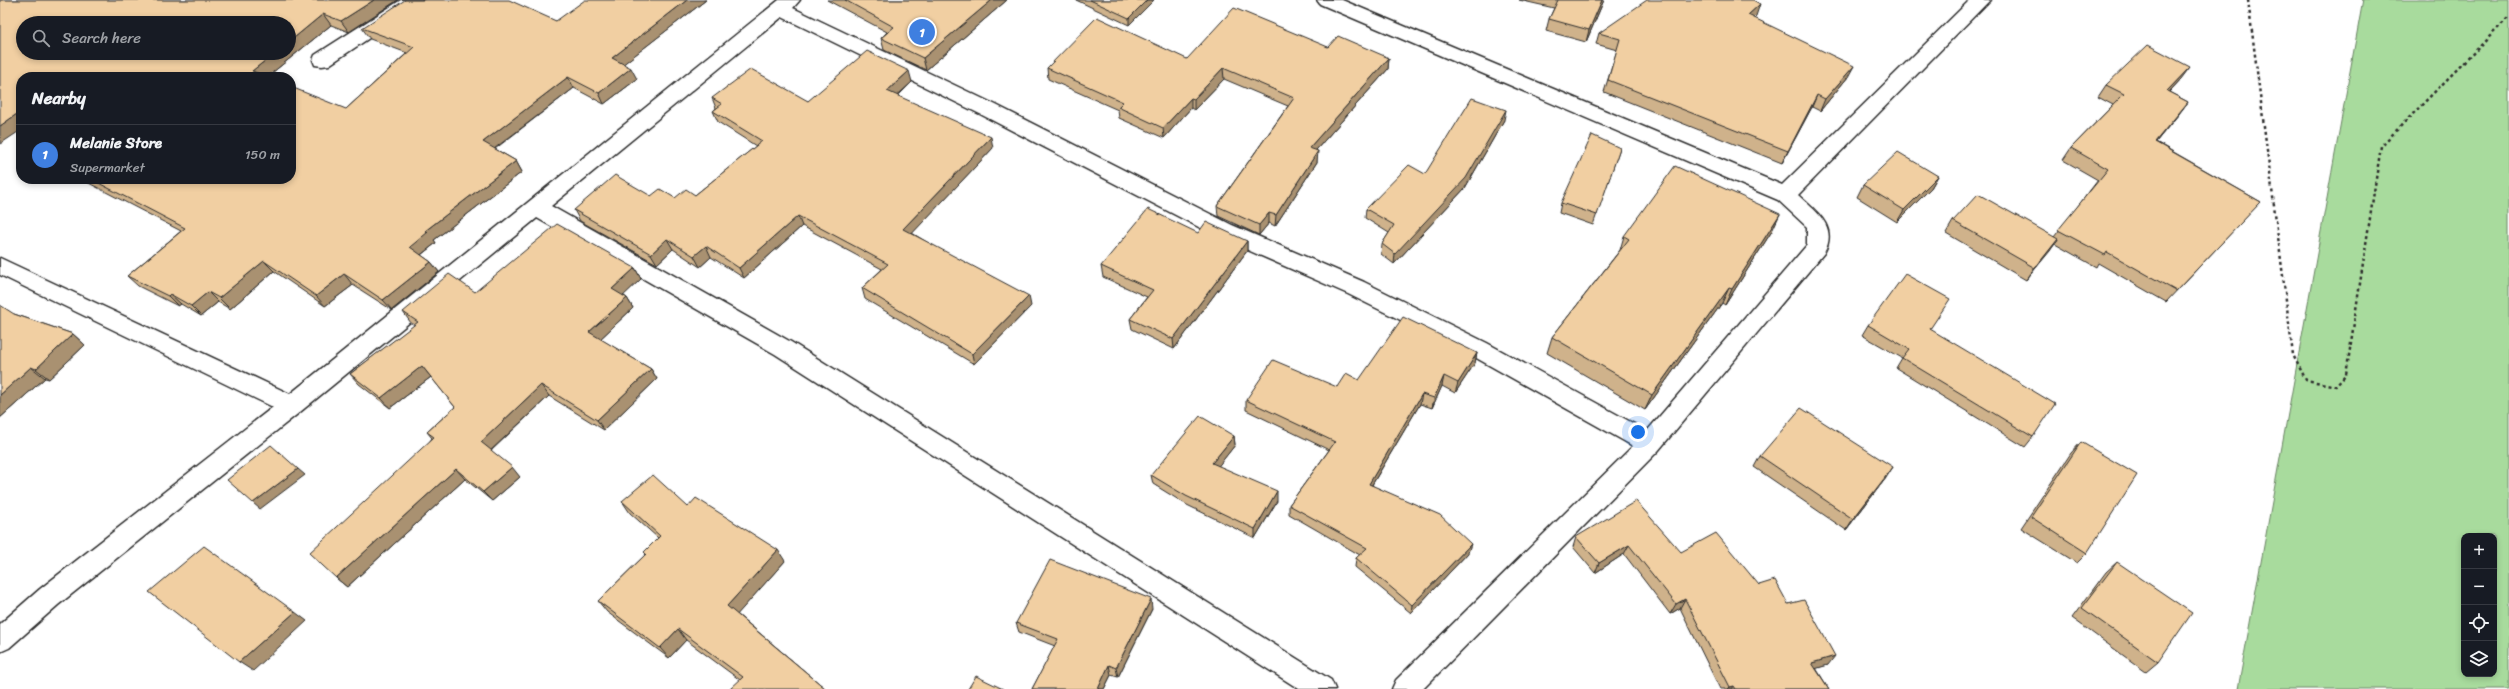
<!DOCTYPE html>
<html lang="en">
<head>
<meta charset="utf-8">
<style>
  body { margin:0; font-family:Sriracha,sans-serif; background:#20242c; color:#f1f3f6 }
  .controls { position:absolute; right:12px; bottom:12px; display:grid; overflow:hidden; border-radius:8px; box-shadow:0 2px 6px #0003 }
  .controls button { width:36px; height:36px; display:grid; place-items:center; padding:0; border:0; border-bottom:1px solid #363941; background:#171b24; color:#f1f3f6; font:20px sans-serif }
  .you { position:absolute; left:1638px; top:432px; width:14px; height:14px; margin:-10px; border:3px solid #fff; border-radius:50%; background:#1a73e8; box-shadow:0 0 0 6px #1a73e833 }
  .badge { display:grid; place-items:center; width:26px; height:26px; border-radius:50%; background:#8c9099; color:#fff; font-size:13px; font-weight:700 }
  .pin { position:absolute; translate:-50% -50%; border:2px solid #fff; box-shadow:0 1px 4px #0006 }
  .list { margin:0; padding:0; list-style:none }
  h2 { display:flex; justify-content:space-between; align-items:center; height:52px; margin:0; padding:0 16px; font-size:17px }
  h2 small { font-size:13px; font-weight:400; color:#9ea1a6 }
  .list li { display:grid; grid-template-columns:26px 1fr auto; gap:12px; align-items:center; box-sizing:border-box; height:60px; padding:0 16px; border-top:1px solid #363941 }
  .list b { display:block; font-size:15px; white-space:nowrap }
  .list p { margin:0; font-size:13px; white-space:nowrap; color:#9ea1a6 }
  .list em { font-size:13px; font-style:normal; color:#9ea1a6 }
  .icon { flex:none; width:22px; height:22px; fill:none; stroke:currentColor; stroke-width:2; stroke-linecap:round; stroke-linejoin:round }
  .map { position:relative; flex:none; width:2509px; height:689px; overflow:hidden }
  .search { position:absolute; background:#171b24; box-shadow:0 2px 6px #0003; left:16px; top:16px; width:280px; height:44px; display:flex; align-items:center; gap:10px; box-sizing:border-box; padding:0 14px; border-radius:22px; color:#9ea1a6; font-size:15px }
  .panel { position:absolute; background:#171b24; box-shadow:0 2px 6px #0003; left:16px; top:72px; width:280px; height:112px; border-radius:16px }
  .map>svg:first-child { display:block }
  .green { fill:#a8db9d; stroke:#6a8364; fill-rule:evenodd }
  .lines { fill:none; stroke-linecap:round; stroke-linejoin:round }
  .minor-casing { stroke:#2b2b2b; stroke-width:3 }
  .path { stroke:#2b2b2b; stroke-width:2.5; stroke-dasharray:3 3; stroke-linecap:butt }
  .minor { fill:#fff; fill-rule:evenodd }
  .wall { fill:#cfb28b; stroke:#2b2b2b }
  .shaded-wall { fill:#a99171; stroke:#2b2b2b }
  .building { fill:#f1cfa2; stroke:#2b2b2b }
</style>
</head>
<body>
<div class="map">
<svg width="2509" height="689" viewBox="0 0 2509 689">
  <rect width="100%" height="100%" fill="#fff"/>
  <filter id="ink" filterUnits="userSpaceOnUse"><feTurbulence type="fractalNoise" baseFrequency=".025" numOctaves="2"/><feDisplacementMap in="SourceGraphic" scale="8" xChannelSelector="R" yChannelSelector="G"/><feConvolveMatrix kernelMatrix="1 2 1 2 8 2 1 2 1" color-interpolation-filters="sRGB"/></filter>
  <g filter="url(#ink)">
    <!-- green -->
    <path class="green" d="M2363,0h146v689h-271zM2464,536h30v138h-30z"/>
    <g class="lines">
      <!-- minor casing -->
      <g class="minor-casing">
        <path id="minor" d="M401,0h22l-3,4 -91,61 -7,1 -7,-1 -2,-5 2,-5z
          M779,0h21l-7,8 203,97 236,120 132,57 123,61 160,88 160,-186v-18l-29,-27 -458,-196 -3,-4h25l440,185 188,-185h20l-192,195c17,16 41,31 26,58l-166,198 -235,238h-31l4,-9 237,-234 -162,-91 -123,-61 -130,-57 -236,-122 -200,-98 -231,189 240,136 540,338 4,9h-36l-524,-335 -238,-136 -237,194 -242,193 -49,43 -9,4v-28l40,-35 233,-182 -273,-132v-17l290,136z"/>
      </g>
      <!-- path -->
      <path class="path" d="M2248,0l45,355 13,25 30,6 10,-11 35,-229 128,-129"/>
      <!-- minor -->
      <use href="#minor" class="minor"/>
    </g>
    <!-- wall -->
    <path class="wall" d="M0,0h398l-49,32 -18,-7 -64,52h-246z
      M706,0l-83,64 14,15 -33,25 -30,-16 -79,61 21,12 6,11 -88,68 2,3 -15,12 10,7 8,10 -47,38 -39,-25 -28,21 -51,-35 -44,38 -12,-7 -17,14 -20,-12 -3,2 -40,-20 -11,-10 54,-45 -100,-52h210l55,-70 61,-56 -37,-14 -8,-11 194,-7z
      M827,0h180l-81,70 -42,-20 -3,-12 6,-6z
      M1076,0h78l-25,25z
      M1519,0h85l-18,42 -40,-11 3,-12 5,-11z
      M1756,16l-2,2 94,59 -28,34 -8,-4 -30,56 -178,-71 13,-42 -21,-6 3,-11z
      M1328,47l61,11 -1,11 -72,81 1,12 -42,64 -6,-3 -10,12 -41,-19 -1,-10 71,-100 -64,-27 -30,31 -3,-2 -27,30 -45,-20 -1,-8 -70,-31 -1,-11 140,-9z
      M2181,79l-12,13 19,10 -32,40 105,60 -11,11 -84,89 -68,-39 -2,4 -41,-23 -29,36 -80,-47 7,-12 101,16 44,-57 -35,-20 8,-12 42,-43 -15,-8 8,-12z
      M912,82l-14,14 95,52 -81,85 119,73 -57,58 -109,-65 -3,-11 20,-19 -80,-43 -58,52 -33,-21 -11,10 -27,-18 -16,15 -77,-43 -6,-11 77,-14 24,2 20,-3 61,-49 -38,-24 -5,-11 3,-3 -4,-10 96,3z
      M1504,120l-39,68 -71,76 -13,-10 1,-10 7,-11 -24,-15 1,-9 59,-35z
      M1620,148l-27,77 -34,-12 2,-10z
      M1938,176l-7,12 -34,34 -40,-25 6,-12z
      M1772,231l-47,74 -3,-2 -77,107 -98,-57 5,-16 68,-87 4,-14z
      M1247,241v10l-73,98 -42,-20 -2,-10 17,-22 -44,-20 -2,-11z
      M635,268l6,11 -18,16 4,3 6,10 -33,31 51,30 6,10 -53,51 -55,-34 -58,55 29,26 -28,24 -27,-22 -118,108 -11,-9 96,-140 -5,-6 28,-25 -24,-30 -41,31 -31,-24 -9,-10 65,-49 -4,-2 -8,-11 72,-20z
      M14,314l59,20 12,11 -36,34 -4,-1 -45,40z
      M1868,325l62,4 103,108 -8,10 -129,-79 6,-10 -40,-23z
      M1477,353l-2,10 -20,30 -13,-7 -10,22 -12,-4 -48,81 96,68 -57,60 -56,-46 1,-9 4,-3 -71,-41v-9l40,-55 -83,-40v-10l91,-13 22,-7z
      M1234,436l1,9 -17,21 59,35 -22,37 -68,-33 -34,-21 -2,-9z
      M2081,442l6,111 -10,10 -56,-35 50,-75z
      M1760,456l126,22 -40,52 -92,-63z
      M622,501l66,6 97,54 -48,53 89,75 -86,-9 -54,-40 -17,18 -62,-46 -9,-11 48,-47 -2,-2 14,-14 -28,-25z
      M1576,537l105,15 78,33 29,19 40,61 -12,3 13,21h-109l-40,-81 -10,6 -46,-60 -29,19 -22,-26z
      M2117,562l41,100 -12,10 -74,-54 34,-46z
      M1152,609l-34,68 -7,-2 -7,14h-72l23,-43 -36,-14 -3,-9z"/>
    <!-- shaded-wall -->
    <path class="shaded-wall" d="M374,0h24l-49,32 -8,-11z
      M687,0h19l-89,69 -5,-11z
      M992,0h15l-81,70 -3,-12z
      M1147,0h7l-25,25v-7z
      M1602,0h2l-18,42 3,-12z
      M1760,4l-4,12 -12,11 4,-12z
      M323,14l8,11 -64,52 -15,-6 23,-18h14v-11z
      M1389,58l-1,11 -80,90 1,-11z
      M1854,66l-6,11 -28,34 5,-12z
      M2190,67l-9,12 -22,24 8,-12z
      M631,68l6,11 -33,25 -5,-11z
      M1223,68l1,11 -30,31v-11z
      M909,71l3,11 -22,20 -3,-11z
      M568,77l6,11 -84,64 -7,-10z
      M1817,95l-5,12 -30,56 6,-12z
      M1191,98v10l-27,30 -1,-10z
      M2188,102l-9,12 -33,40 9,-12z
      M1506,110l-2,10 -39,68 -71,76 1,-10z
      M21,111v19l-21,14v-18z
      M991,137l2,11 -86,91 -4,-10z
      M1318,151l-1,11 -42,64 1,-11z
      M516,161l6,11 -88,68 2,3 -18,14 -8,-10 15,-16z
      M1938,176l-7,12 -34,34 7,-12z
      M1269,213v10l-10,12v-10z
      M1780,214l-8,17 -47,74 7,-16z
      M798,216l4,10 -58,52 -5,-10z
      M667,239l6,10 -16,15 -6,-10z
      M2058,239l-8,12 -24,29 9,-12z
      M1247,241v10l-73,98 -1,-10z
      M706,246l5,11 -11,10 -6,-11z
      M264,261l10,10 -44,38 -11,-11z
      M431,262l8,10 -47,38 -9,-10z
      M635,268l6,11 -22,21 -7,-11z
      M344,274l9,11 -28,21 -9,-10z
      M1729,288l-7,15 -77,107 7,-15z
      M208,292l10,10 -17,14 -10,-10z
      M170,294l11,10 -3,2 -10,-10z
      M1029,296l2,10 -57,58 -2,-10z
      M627,298l6,10 -37,35 -7,-11z
      M73,334l12,11 -36,34 -13,-10z
      M1477,353l-2,10 -20,30 3,-10z
      M422,366l9,11 -41,31 -9,-10z
      M31,367l14,11 -45,40v-23z
      M651,369l6,10 -53,51 -7,-10z
      M1444,376l-2,10 -10,22 2,-10z
      M541,385l8,11 -60,56 -8,-10z
      M1422,394l-2,10 -53,89 2,-9z
      M1234,436l1,9 -22,28 -1,-10z
      M512,467l8,10 -28,24 -9,-9z
      M1893,467l-7,11 -40,52 7,-11z
      M298,469l7,6 -45,34 -7,-6z
      M456,469l9,10 -118,108 -11,-9z
      M1277,491v10l-22,37v-9z
      M1471,544l-3,9 -57,60 1,-8z
      M1629,545l-5,9 -29,19 4,-10z
      M778,550l7,11 -50,56 -8,-11z
      M1151,599l1,10 -34,68 -2,-9z
      M1685,599l-5,9 -10,6 6,-10z
      M295,612l12,9 -54,50 -14,-9z
      M678,629l8,11 -17,18 -9,-10z
      M1835,656l-7,9 -23,7 7,-9z
      M1109,665l2,10 -7,14h-6z
      M1734,686l-2,3h-4l2,-2z"/>
    <!-- building -->
    <path class="building" d="M0,0h374l-33,21 -18,-7 -34,28v-19h-266v30h252l-23,18 15,6h-246v34l-21,15z
      M405,0h104l47,21 29,-21h102l-75,58 19,10 -32,25 -31,-16 -85,65 33,19 -91,70 3,1 -18,15 21,15 -48,38 -39,-26 -28,22 -52,-35 -45,37 -11,-6 -17,14 -21,-12 -2,2 -41,-20 58,-48 -94,-49h200v-92l55,22 68,-62 -52,-19z
      M845,0h147l-69,58 -42,-20 13,-11z
      M1090,0h57l-18,18z
      M1558,0h44l-13,30 -40,-11z
      M1647,0h106l7,4 -12,11 106,51 -29,33 -8,-4 -29,56 -180,-71 12,-41 -21,-6z
      M1234,8l94,39 10,-11 51,22 -80,90 9,3 -42,64 -7,-2 -10,12 -42,-19 77,-108 -71,-30 -29,31 -3,-1 -28,30 -45,-21 5,-5 -76,-34 50,-51 90,42z
      M2148,45l42,22 -23,24 21,11 -33,40 106,60 -85,89 -69,-39 -2,3 -47,-25 50,-61 -37,-21 53,-54 -18,-9z
      M867,51l42,20 -22,20 104,46 -88,92 126,67 -57,58 -110,-66 26,-24 -90,-48 -59,52 -33,-22 -12,10 -27,-17 -16,15 -77,-44 41,-35 36,21 9,-7 15,9 11,-9 9,6 67,-54 -49,-30 9,-7 -10,-6 39,-29 57,32z
      M1472,98l34,12 -40,68 -71,76 -13,-10 12,-19 -28,-16 43,-44 16,9z
      M1592,135l28,13 -23,67 -36,-12z
      M1898,152l40,24 -34,34 -41,-25z
      M1675,166l105,48 -48,75 -3,-1 -77,107 -100,-58 77,-98 -5,-3z
      M1978,194l80,45 -23,29 -82,-47z
      M1148,209l50,24 8,-11 41,19 -74,98 -43,-20 23,-29 -52,-24z
      M557,224l78,44 -23,21 15,9 -38,34 62,37 -54,51 -56,-35 -60,57 31,25 -29,25 -27,-23 -120,109 -27,-25 125,-116 -7,-5 28,-25 -33,-41 -41,32 -31,-24 68,-52 -15,-10 46,-38 26,18z
      M1905,274l45,25 -20,30 125,75 -22,33 -131,-79 7,-9 -41,-24z
      M0,305l14,9 59,20 -37,35 -5,-2 -31,28z
      M1403,317l74,36 -19,30 -14,-7 -10,22 -12,-4 -53,90 71,31 31,29 -59,61 -56,-47 11,-10 -78,-43 46,-63 -89,-42 27,-40 64,27 9,-14 13,7z
      M1801,408l92,59 -40,52 -93,-63z
      M1200,416l34,20 -22,27 65,28 -22,38 -69,-33 -35,-21z
      M2081,442l56,33 -50,78 -56,-36z
      M271,445l27,24 -45,34 -26,-23z
      M653,475l35,32 8,-9 82,52 -51,56 99,83h-96l13,-12 -65,-48 -18,19 -62,-47 48,-47 -2,-2 16,-16 -38,-35z
      M1636,501l45,51 35,-19 43,52 16,-5 13,24 16,-4 31,56 -23,7 17,26h-93l-2,-3 -4,1 -45,-88 -9,5 -47,-59 -30,18 -23,-26z
      M204,546l91,66 -56,50 -90,-70z
      M1050,560l101,39 -35,69 -7,-3 -11,24h-66l26,-50 -42,-16z
      M2117,562l75,51 -34,49 -76,-54z
      M976,676l27,13h-35z"/>
  </g>
</svg>
<div class="controls">
<button>+</button>
<button>−</button>
<button><svg class="icon" aria-label="locate" viewBox="0 0 24 24"><circle cx="12" cy="12" r="6"/><path d="M12 2v4M12 18v4M2 12h4M18 12h4"/></svg></button>
<button><svg class="icon" aria-label="layers" viewBox="0 0 24 24"><path d="M12 4l9 5-9 5-9-5zM3 14l9 5 9-5"/></svg></button>
</div>
<div class="you"></div>
<div class="pin badge" style="left:922px;top:32px;background:#3f7fe0">1</div>
<div class="search"><svg class="icon" aria-label="search" viewBox="0 0 24 24"><circle cx="10" cy="10" r="6"/><path d="M15 15l6 6"/></svg>Search here</div>
<section class="panel">
<h2>Nearby<small></small></h2>
<ul class="list">
<li><span class="badge" style="background:#3f7fe0">1</span><div><b>Melanie Store</b><p>Supermarket</p></div><em>150 m</em></li>
</ul>
</section>
</div>
</body>
</html>
